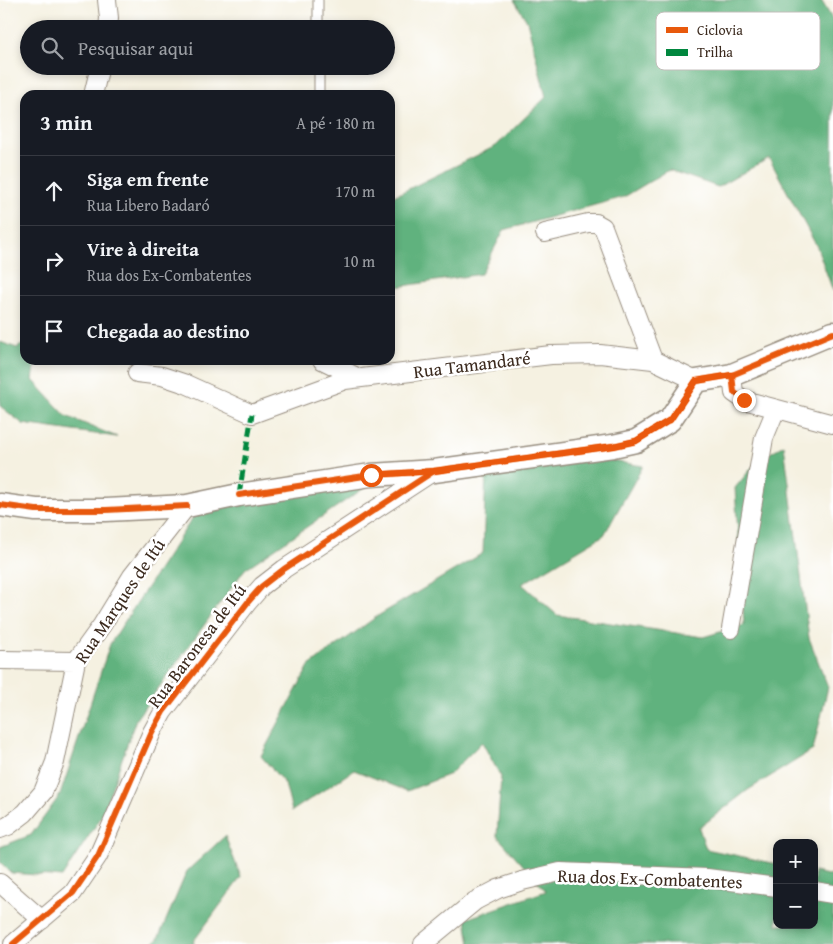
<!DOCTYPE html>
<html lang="pt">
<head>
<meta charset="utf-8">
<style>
  body { margin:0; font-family:"Gentium Book Plus",serif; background:#20242c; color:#f1f3f6 }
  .controls { position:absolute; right:15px; bottom:15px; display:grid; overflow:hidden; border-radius:10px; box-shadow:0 2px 8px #0003 }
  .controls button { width:45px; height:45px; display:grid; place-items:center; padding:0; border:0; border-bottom:1px solid #363941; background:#171b24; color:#f1f3f6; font:25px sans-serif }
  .stop { position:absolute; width:15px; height:15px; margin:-11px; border:4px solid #ea580c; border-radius:50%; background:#fff }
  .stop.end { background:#ea580c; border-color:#fff; box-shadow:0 1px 5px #0008 }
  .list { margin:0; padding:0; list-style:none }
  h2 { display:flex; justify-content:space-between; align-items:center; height:65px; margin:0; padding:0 20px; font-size:21px }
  h2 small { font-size:16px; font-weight:400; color:#9ea1a6 }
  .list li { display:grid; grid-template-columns:32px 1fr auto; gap:15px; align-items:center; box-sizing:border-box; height:70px; padding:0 20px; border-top:1px solid #363941 }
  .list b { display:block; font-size:19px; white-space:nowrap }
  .list p { margin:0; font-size:16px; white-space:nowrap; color:#9ea1a6 }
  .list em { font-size:16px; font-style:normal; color:#9ea1a6 }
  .icon { flex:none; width:28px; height:28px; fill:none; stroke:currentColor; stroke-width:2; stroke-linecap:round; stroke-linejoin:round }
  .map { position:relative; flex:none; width:833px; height:944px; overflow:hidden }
  .search { position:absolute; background:#171b24; box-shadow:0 2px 8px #0003; left:20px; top:20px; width:375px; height:55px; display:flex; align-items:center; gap:12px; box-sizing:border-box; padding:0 18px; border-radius:28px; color:#9ea1a6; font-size:19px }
  .panel { position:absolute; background:#171b24; box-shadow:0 2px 8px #0003; left:20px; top:90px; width:375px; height:275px; border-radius:15px }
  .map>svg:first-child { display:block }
  .forest { fill:#60b27e; stroke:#4e6e4e }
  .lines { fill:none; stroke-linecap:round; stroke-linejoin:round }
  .service-casing { stroke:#988e80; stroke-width:11 }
  .minor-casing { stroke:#988e80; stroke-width:20 }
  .tertiary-casing { stroke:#988e80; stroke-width:25 }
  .service { stroke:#fff; stroke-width:9 }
  .minor { stroke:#fff; stroke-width:18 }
  .tertiary { stroke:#fff; stroke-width:22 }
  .quiet { stroke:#00873e; stroke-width:5; stroke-dasharray:10 5; stroke-linecap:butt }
  .cycleway-casing { stroke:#fff; stroke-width:9 }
  .cycleway { stroke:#e8590c; stroke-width:6 }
  .route { stroke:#ea580c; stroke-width:6 }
  .labels { text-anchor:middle; stroke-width:5; stroke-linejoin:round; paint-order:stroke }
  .street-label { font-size:18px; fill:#3b2a1e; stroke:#fff }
  .key { fill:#fff; stroke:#c4bfbc; stroke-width:1 }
  .key-label { font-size:14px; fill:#3b2a1e }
</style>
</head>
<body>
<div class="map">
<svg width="833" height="944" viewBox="0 0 833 944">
  <rect width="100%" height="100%" fill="#fff"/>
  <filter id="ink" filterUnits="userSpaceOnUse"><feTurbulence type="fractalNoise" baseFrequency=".02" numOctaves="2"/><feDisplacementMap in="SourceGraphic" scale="10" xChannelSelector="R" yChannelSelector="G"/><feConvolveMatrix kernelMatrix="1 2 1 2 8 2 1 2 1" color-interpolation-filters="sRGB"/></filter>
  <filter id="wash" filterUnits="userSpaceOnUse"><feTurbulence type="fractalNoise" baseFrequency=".0096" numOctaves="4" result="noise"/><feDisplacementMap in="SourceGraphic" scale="20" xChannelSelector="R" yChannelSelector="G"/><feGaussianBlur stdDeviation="1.12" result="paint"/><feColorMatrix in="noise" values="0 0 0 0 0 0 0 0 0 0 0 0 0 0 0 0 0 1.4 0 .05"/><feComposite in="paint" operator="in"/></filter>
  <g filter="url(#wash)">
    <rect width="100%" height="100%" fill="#f5f1e1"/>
    <!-- forest -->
    <path class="forest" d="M514,0h307l12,20v271l-16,-44 -48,-89 -51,29 -49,-17 -45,27 -120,33 -23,44 -91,14v-90l106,-52 50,-49 -19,-76z
      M0,342l17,6 8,-5v17h11l-3,20 33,36 51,21 -94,-13 -23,-18z
      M784,445l25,193 19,49 -15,63 -65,40 -49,38 7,21 71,15v61h37v-53l19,4v68h-363l-4,-25 80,-28 -49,-55 4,-59 -19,-35 -32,32 -43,17 -53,-21 -62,41 -7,-27 -24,-28 48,-90 67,-49 107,-64 3,-83 108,-12 49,8 -39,69 -82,49 35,31 146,22 41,-12 -9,-137 24,-29z
      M376,480l-131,89 -109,150 -34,97 -40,61 -51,-4 -11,-11v-15l31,-12 29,-40 50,-151 89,-136z
      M225,836l16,41 -48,65 2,2h-43l6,-5 29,-68z"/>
  </g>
  <g filter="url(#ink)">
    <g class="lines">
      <!-- service casing -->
      <g class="service-casing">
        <path id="service" d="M318,0v29
          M319,66v29"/>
      </g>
      <!-- minor casing -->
      <g class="minor-casing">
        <path id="minor" d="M107,0l2,18 -1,11
          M93,95l7,-29
          M545,233l43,-10h8l7,4 50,133
          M322,360l37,18
          M137,373l25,3 24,8 66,30 93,-34 206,-25 49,-1 53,6 43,21
          M732,375l2,18 10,7 89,24
          M731,629l33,-191 12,-29
          M0,660l76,1
          M0,829l8,-3 17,-13 18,-21 12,-30 21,-101 26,-36 30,-49 55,-70
          M0,883l42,37
          M814,891l19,3
          M13,944l60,-51 25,-37 54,-124 11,-20 85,-110 14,-16 22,-17 150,-98
          M423,944l52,-43 23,-12 24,-8 38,-9 147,6 70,9"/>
      </g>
      <!-- tertiary casing -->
      <g class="tertiary-casing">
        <path id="tertiary" d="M0,505l36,5h70l81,-4 52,-11 132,-20 63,-4 179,-25 23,-5 34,-21 26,-39 36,-6 101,-42"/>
      </g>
      <!-- service -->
      <use href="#service" class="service"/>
      <!-- minor -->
      <use href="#minor" class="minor"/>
      <!-- tertiary -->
      <use href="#tertiary" class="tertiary"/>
      <!-- quiet -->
      <path class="quiet" d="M239,495l13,-81"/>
      <!-- cycleway casing -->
      <g class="cycleway-casing">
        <path id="cycleway" d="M239,495l132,-20 63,-4 179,-25 23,-5 34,-21 26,-39 36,-6 101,-42
          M0,505l36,5h70l81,-4
          M13,944l60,-51 25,-37 54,-124 11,-20 85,-110 14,-16 22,-17 150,-98"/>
      </g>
      <!-- cycleway -->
      <use href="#cycleway" class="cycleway"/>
    </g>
  </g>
  <g class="lines" filter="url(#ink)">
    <!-- route -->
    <path class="route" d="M371,475l63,-4 180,-25 22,-5 34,-21 26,-39 36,-6 2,17 10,8"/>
  </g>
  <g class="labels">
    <!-- street labels -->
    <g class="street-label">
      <text transform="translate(472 365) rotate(-7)" y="6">Rua Tamandaré</text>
      <text transform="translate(120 601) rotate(-56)" y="6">Rua Marques de Itú</text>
      <text transform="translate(197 646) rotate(-53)" y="6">Rua Baronesa de Itú</text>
      <text transform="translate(650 879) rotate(2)" y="6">Rua dos Ex-Combatentes</text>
    </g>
  </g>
  <!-- legend -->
  <rect x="656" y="12" width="164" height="58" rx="8" class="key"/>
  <rect x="666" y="27" width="22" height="6" fill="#e8590c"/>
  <rect x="666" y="49" width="22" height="7" fill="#00873e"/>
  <g class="key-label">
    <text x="697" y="35">Ciclovia</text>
    <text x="697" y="57">Trilha</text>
  </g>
</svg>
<div class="controls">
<button>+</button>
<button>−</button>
</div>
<div class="stop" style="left:371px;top:475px"></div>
<div class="stop end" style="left:744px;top:400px"></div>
<div class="search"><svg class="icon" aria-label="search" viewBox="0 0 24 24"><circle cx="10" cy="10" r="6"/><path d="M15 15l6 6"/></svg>Pesquisar aqui</div>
<section class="panel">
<h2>3 min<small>A pé · 180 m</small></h2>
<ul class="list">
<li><svg class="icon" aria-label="ahead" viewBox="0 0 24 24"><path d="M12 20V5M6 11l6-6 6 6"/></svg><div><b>Siga em frente</b><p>Rua Libero Badaró</p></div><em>170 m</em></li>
<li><svg class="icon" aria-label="right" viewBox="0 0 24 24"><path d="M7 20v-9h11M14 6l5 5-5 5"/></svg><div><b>Vire à direita</b><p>Rua dos Ex-Combatentes</p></div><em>10 m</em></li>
<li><svg class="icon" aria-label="arrive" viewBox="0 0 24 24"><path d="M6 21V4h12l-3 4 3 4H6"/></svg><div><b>Chegada ao destino</b></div></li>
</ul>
</section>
</div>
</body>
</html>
